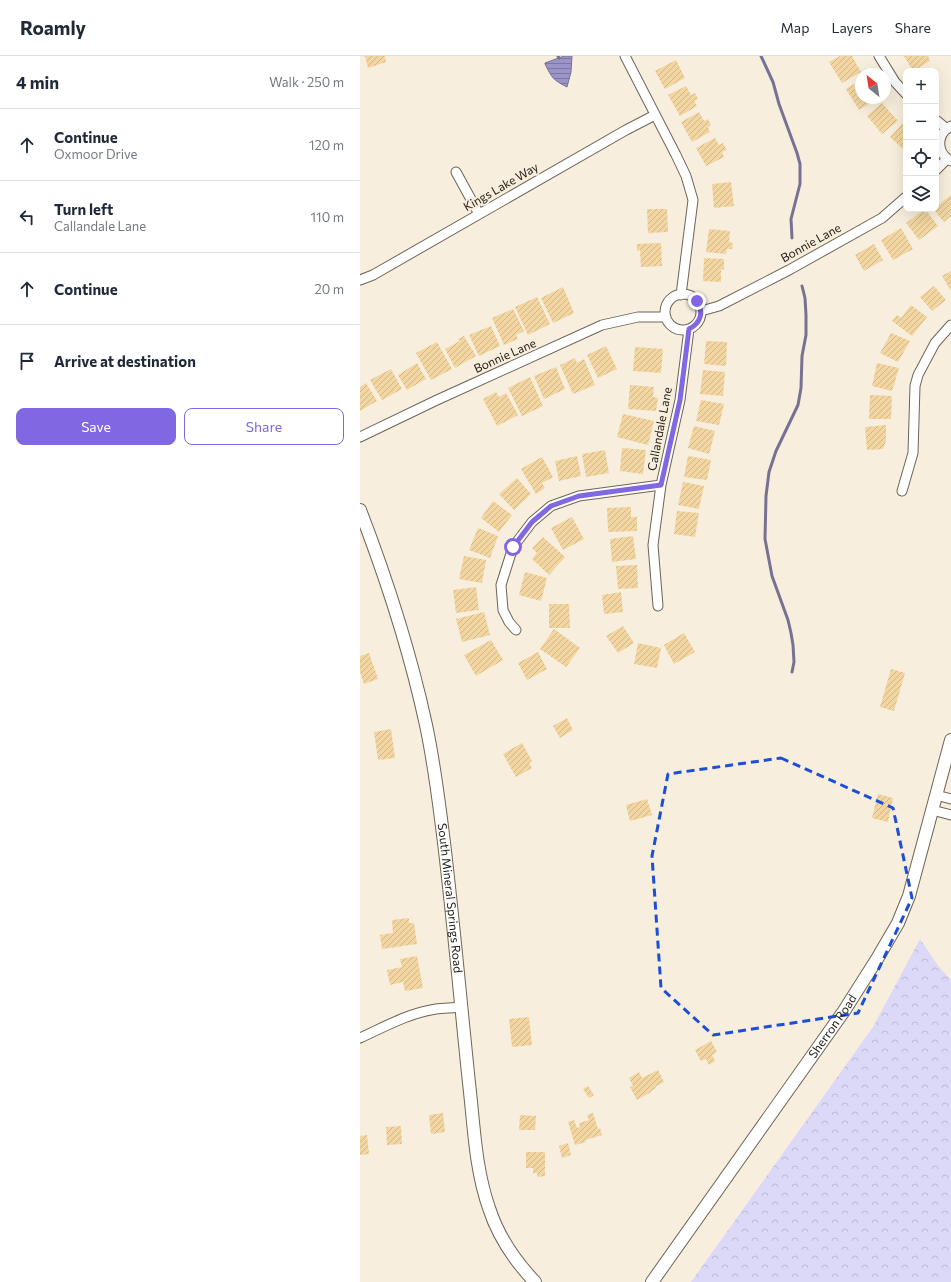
<!DOCTYPE html>
<html lang="en">
<head>
<meta charset="utf-8">
<style>
  body { margin:0; font-family:Commissioner,sans-serif; background:#f2f2f3; color:#1f2937 }
  .controls { position:absolute; right:12px; top:12px; display:grid; overflow:hidden; border-radius:8px; box-shadow:0 4px 16px #0002 }
  .controls button { width:36px; height:36px; display:grid; place-items:center; padding:0; border:0; border-bottom:1px solid #e0e1e3; background:#fff; color:#1f2937; font:20px sans-serif }
  .compass { position:absolute; left:495px; top:12px; width:36px; height:36px; border-radius:50%; background:#fff; box-shadow:0 4px 16px #0002; rotate:330deg }
  .stop { position:absolute; width:12px; height:12px; margin:-9px; border:3px solid #8167e2; border-radius:50%; background:#fff }
  .stop.end { background:#8167e2; border-color:#fff; box-shadow:0 1px 4px #0008 }
  .list { margin:0; padding:0; list-style:none }
  h2 { display:flex; justify-content:space-between; align-items:center; height:52px; margin:0; padding:0 16px; font-size:17px }
  h2 small { font-size:13px; font-weight:400; color:#747a83 }
  .list li { display:grid; grid-template-columns:26px 1fr auto; gap:12px; align-items:center; box-sizing:border-box; height:72px; padding:0 16px; border-top:1px solid #e0e1e3 }
  .list b { display:block; font-size:15px; white-space:nowrap }
  .list p { margin:0; font-size:13px; white-space:nowrap; color:#747a83 }
  .list em { font-size:13px; font-style:normal; color:#747a83 }
  .actions { display:flex; gap:8px; padding:12px 16px }
  .actions a { flex:1; padding:9px 0; border:1px solid #8167e2; border-radius:8px; text-align:center; font-size:14px; color:#8167e2 }
  .actions .main { background:#8167e2; color:#fff }
  .icon { flex:none; width:22px; height:22px; fill:none; stroke:currentColor; stroke-width:2; stroke-linecap:round; stroke-linejoin:round }
  .map { position:relative; flex:none; width:591px; height:1226px; overflow:hidden }
  header { display:flex; align-items:center; gap:24px; box-sizing:border-box; height:56px; padding:0 20px; background:#fff; border-bottom:1px solid #e0e1e3 }
  header strong { font-size:19px }
  nav { display:flex; gap:22px; margin-inline-start:auto; font-size:14px }
  main { display:flex }
  aside { flex:1; background:#fff }
  .map>svg:first-child { display:block }
  .forest { fill:url(#forest-crowns) }
  .water { fill:url(#water-rules); stroke:#777294 }
  .lines { fill:none; stroke-linecap:round; stroke-linejoin:round }
  .stream { stroke:#777294; stroke-width:3 }
  .building { fill:url(#building-hatch) }
  .street-casing { stroke:#6d6556; stroke-width:11 }
  .secondary-casing { stroke:#6d6556; stroke-width:14 }
  .street { stroke:#fff; stroke-width:9 }
  .secondary { stroke:#fff; stroke-width:12 }
  .route { stroke:#8167e2; stroke-width:5 }
  .marked { fill:none; stroke:#1d4ed8; stroke-width:3; stroke-dasharray:8 5; stroke-linejoin:round }
  .labels { text-anchor:middle; stroke-width:4; stroke-linejoin:round; paint-order:stroke }
  .street-label { font-size:12px; fill:#25211b; stroke:#f8eedd }
</style>
</head>
<body>
<header>
<strong>Roamly</strong>
<nav><a>Map</a><a>Layers</a><a>Share</a></nav>
</header>
<main>
<aside>
<h2>4 min<small>Walk · 250 m</small></h2>
<ul class="list">
<li><svg class="icon" aria-label="ahead" viewBox="0 0 24 24"><path d="M12 20V5M6 11l6-6 6 6"/></svg><div><b>Continue</b><p>Oxmoor Drive</p></div><em>120 m</em></li>
<li><svg class="icon" aria-label="left" viewBox="0 0 24 24"><path d="M17 20v-9H6M10 6l-5 5 5 5"/></svg><div><b>Turn left</b><p>Callandale Lane</p></div><em>110 m</em></li>
<li><svg class="icon" aria-label="ahead" viewBox="0 0 24 24"><path d="M12 20V5M6 11l6-6 6 6"/></svg><div><b>Continue</b></div><em>20 m</em></li>
<li><svg class="icon" aria-label="arrive" viewBox="0 0 24 24"><path d="M6 21V4h12l-3 4 3 4H6"/></svg><div><b>Arrive at destination</b></div></li>
</ul>
<div class="actions"><a class="main">Save</a><a>Share</a></div>
</aside>
<div class="map">
<svg width="591" height="1226" viewBox="0 0 591 1226">
  <defs>
    <pattern id="forest-crowns" width="20" height="18" patternUnits="userSpaceOnUse"><rect width="20" height="18" fill="#dcd9f8"/><path d="M2 6a3 3 0 1 1 6 0M12 15a3 3 0 1 1 6 0" fill="none" stroke="#bdbad4"/></pattern>
    <pattern id="water-rules" width="6" height="5" patternUnits="userSpaceOnUse"><rect width="6" height="5" fill="#9a94c8"/><path d="M0 2.5h6" fill="none" stroke="#7d78a2"/></pattern>
    <pattern id="building-hatch" width="6" height="6" patternUnits="userSpaceOnUse"><rect width="6" height="6" fill="#f2d5a0"/><path d="M-1 1l2-2M0 6l6-6M5 7l2-2" fill="none" stroke="#cfb789"/></pattern>
  </defs>
  <rect width="100%" height="100%" fill="#f8eedd"/>
  <!-- forest -->
  <path class="forest" d="M560,883l19,28 12,13v302h-260l182,-255z"/>
  <!-- water -->
  <path class="water" d="M204,0h8l-1,16 -4,15c-14,-7 -15,-9 -22,-23v-1z"/>
  <g class="lines">
    <!-- stream -->
    <path class="stream" d="M198,0l1,2
      M401,0l12,26 6,22 18,49 3,11v20l-9,35 1,19
      M432,616l2,-10 -1,-17 -2,-12 -3,-13 -16,-44 -7,-37 1,-43 3,-24 7,-21 22,-46 3,-17 1,-32 4,-21v-20l-1,-17 -3,-12"/>
  </g>
  <!-- building -->
  <path class="building" d="M5,0h20l1,6 -18,6z
    M480,0h12l9,16 -19,11 -13,-21z
    M544,0h24l2,5 -17,10z
    M316,4l9,18 -20,11 -10,-18z
    M501,24v18h17l-19,12 -13,-21z
    M326,30l5,9 4,-2 3,6 -4,2 3,5 -17,10 -12,-21z
    M522,47l16,18 -16,13 -15,-18z
    M339,56l5,9 4,-2 3,6 -3,2 2,5 -18,10 -11,-20z
    M544,66l2,2v28l-16,-15z
    M355,82l4,7 4,-2 4,7 -5,2 2,5 -18,9 -10,-18z
    M371,126l3,24 -20,2 -2,-24z
    M591,139v21l-7,6 -11,-13h3v-3l3,-3 1,1z
    M287,153h20l1,23 -20,1z
    M565,153l13,17 -19,14 -13,-17z
    M541,172l12,21 -20,11 -12,-20z
    M349,173l21,2 -1,11 4,1 -1,6h-5l-1,5 -20,-2z
    M301,187l1,23 -21,1 -1,-17 -3,1v-7z
    M514,188l9,16 -19,11 -9,-16z
    M344,202l20,1v11l-3,-1v13l-18,-1z
    M591,215v20l-9,-15z
    M574,230l12,14 -14,11 -12,-14z
    M203,231l11,26 -21,10 -12,-25z
    M177,241l13,27 -22,11 -13,-28z
    M551,249l16,12 -15,19 -20,-15 5,-6 4,3z
    M153,253l11,22 -8,4 2,4 -14,6 -12,-27z
    M131,270l9,20 -21,10 -10,-21z
    M531,277l19,8 -12,21 -18,-9z
    M104,280l12,20 -21,12 -10,-19 15,-8 -2,-2z
    M346,285l21,1 -1,24 -22,-2z
    M77,286l15,27 -21,11 -15,-27z
    M246,290l11,23 -19,9 -11,-23z
    M275,291l28,2 -2,24 -28,-2z
    M215,302l2,5 7,-4 11,26 -22,9 -13,-29z
    M57,307l9,16 -19,11 -9,-15z
    M517,307l22,5 -7,23 -20,-5z
    M196,311l9,22 -21,10 -10,-23z
    M31,313l11,20 -20,11 -12,-20z
    M343,314l22,2 -2,24 -23,-2z
    M170,321l13,29 -21,10 -14,-28z
    M6,327l11,18 -17,10v-24z
    M270,329l24,2 -1,10 5,1 -2,13 -28,-2z
    M136,336l3,5 7,-4 12,22 -21,11 -14,-27z
    M510,339l22,1 -1,23h-22z
    M341,344l23,4 -5,21 -23,-4z
    M263,358l31,7 -6,24 -31,-8z
    M526,369v16l-3,8 -16,1 -2,-23z
    M334,370l21,5 -6,23 -21,-6z
    M262,392l24,2 -3,24 -23,-3z
    M245,394l4,23 -23,4 -4,-23z
    M217,400l4,20 -22,5 -4,-20z
    M328,400l23,4 -4,20 -23,-3z
    M182,401l11,20 -11,6 3,5 -9,6 -15,-25z
    M157,422l14,16 -17,16 -15,-16z
    M323,426l21,4 -5,23 -21,-4z
    M133,445l19,14 -13,17 -18,-14z
    M271,451v10h6v14l-29,1 -1,-24z
    M317,455l22,2 -4,24 -21,-3z
    M212,461l12,22 -21,11 -12,-22z
    M118,472l20,8 -8,22 -21,-8z
    M273,480l3,23 -24,3 -2,-23z
    M183,481l22,20 -16,18 -17,-16 5,-6 -5,-5z
    M104,500l22,4 -4,23 -23,-4z
    M277,509l1,23 -20,1 -2,-23z
    M165,516l22,6 -6,23 -22,-6z
    M116,531l3,23 -23,3 -3,-23z
    M261,536l2,20 -19,2 -2,-19z
    M189,548h20l1,24h-21z
    M124,556l6,23 -28,7 -6,-23z
    M263,570l11,17 -16,10 -12,-17z
    M194,573l26,19 -14,19 -26,-18z
    M324,577l11,19 -21,12 -10,-19z
    M131,584l12,20 -27,16 -12,-21z
    M278,587l23,5 -4,20 -23,-4z
    M178,596l9,17 -20,11 -9,-17z
    M9,597l9,26 -14,5 -4,-12v-16z
    M531,613l14,4 -11,38 -14,-4z
    M207,662l6,12 -13,8 -7,-12z
    M31,673l4,29 -17,2 -4,-28z
    M162,687l10,18 -3,2 3,5 -16,9 -13,-23z
    M518,738l15,4 -5,24 -16,-4z
    M287,743l5,16 -22,6 -4,-16z
    M49,862v5h5l3,21 -35,5 -2,-14 13,-2 -1,-13z
    M57,900l6,32 -18,3 -2,-9 -13,3 -3,-15 15,-3 -2,-8z
    M169,961l3,28 -20,2 -3,-28z
    M351,985l6,11 -5,3 3,6 -6,4 -3,-6 -5,2 -6,-11z
    M298,1014l6,12 -9,5 1,1 -5,3v1l-14,8 -7,-13 3,-1 -4,-8 10,-6 3,6z
    M228,1030l6,9 -5,3 -6,-9z
    M83,1057l2,19 -14,2 -2,-19z
    M233,1057l5,16 2,-1 2,7 -17,5 1,2 -11,3 -7,-23 6,-2 3,8 3,-1 -1,-4 10,-3 -2,-5z
    M160,1059l16,1 -1,14h-16z
    M41,1070l1,18 -15,1 -1,-18z
    M7,1079l2,19 -9,1v-19z
    M208,1087l3,12 -9,3 -3,-12z
    M166,1096h19v24l-8,1v-4h-4v-5h-7z"/>
  <g class="lines">
    <!-- street casing -->
    <g class="street-casing">
      <path id="street" d="M265,0l51,99 10,21 7,24 -12,95
        M519,0l16,26 11,12
        M576,64l11,9
        M591,70c-15,8 -15,27 0,35
        M576,114l11,-11
        M96,116l23,42
        M0,224l13,-5 253,-145 29,-15
        M305 256a18 18 0 1 1 36 0a18 18 0 1 1-36 0Z
        M341,255l18,-5 70,-36 93,-52 24,-21
        M0,381l77,-37 165,-75 36,-8h28
        M542,435l11,-38 2,-67 3,-11 17,-32 16,-18
        M298,550l-5,-61 8,-60 19,-85 9,-71
        M156,574l-7,-8 -6,-12 -2,-25 12,-38 19,-25 19,-16 28,-10 82,-11
        M576,739l15,4
        M572,754l19,5
        M0,982c24,-11 49,-25 76,-29 8,-1 17,-1 25,-2"/>
    </g>
    <!-- secondary casing -->
    <g class="secondary-casing">
      <g id="secondary">
        <path id="s1" d="M0,454c27,70 50,141 66,215 9,42 14,84 19,126 9,77 16,155 24,232 5,42 6,85 20,125 9,28 26,53 46,74"/>
        <path id="s2" d="M292,1226l192,-271 33,-52 21,-36 11,-27 42,-156"/>
      </g>
    </g>
    <!-- street -->
    <use href="#street" class="street"/>
    <!-- secondary -->
    <use href="#secondary" class="secondary"/>
  </g>
  <g class="lines">
    <!-- route -->
    <path class="route" d="M153,491l19,-25 19,-16 28,-10 82,-11 19,-85 9,-71c12,-6 15,-17 8,-28"/>
  </g>
  <!-- marked area -->
  <path class="marked" d="M421,702l112,50 19,90 -54,115 -145,22 -52,-47 -9,-132 16,-82z"/>
  <g class="labels">
    <!-- street labels -->
    <g class="street-label">
      <text transform="translate(141 131) rotate(-30)" y="4">Kings Lake Way</text>
      <text transform="translate(451 187) rotate(-29)" y="4">Bonnie Lane</text>
      <text transform="translate(145 300) rotate(-24)" y="4">Bonnie Lane</text>
      <text transform="translate(300 373) rotate(-79)" y="4">Callandale Lane</text>
      <text dy="4" stroke="none"><textPath href="#s1" startOffset="400">South Mineral Springs Road</textPath></text>
      <text dy="4" stroke="none"><textPath href="#s2" startOffset="313">Sherron Road</textPath></text>
    </g>
  </g>
</svg>
<div class="controls">
<button>+</button>
<button>−</button>
<button><svg class="icon" aria-label="locate" viewBox="0 0 24 24"><circle cx="12" cy="12" r="6"/><path d="M12 2v4M12 18v4M2 12h4M18 12h4"/></svg></button>
<button><svg class="icon" aria-label="layers" viewBox="0 0 24 24"><path d="M12 4l9 5-9 5-9-5zM3 14l9 5 9-5"/></svg></button>
</div>
<svg class="compass" viewBox="-18 -18 36 36"><path d="M0-13l5 13h-10z" fill="#e53935"/><path d="M0 13l5-13h-10z" fill="#747a83"/></svg>
<div class="stop" style="left:153px;top:491px"></div>
<div class="stop end" style="left:337px;top:245px"></div>
</div>
</main>
</body>
</html>
